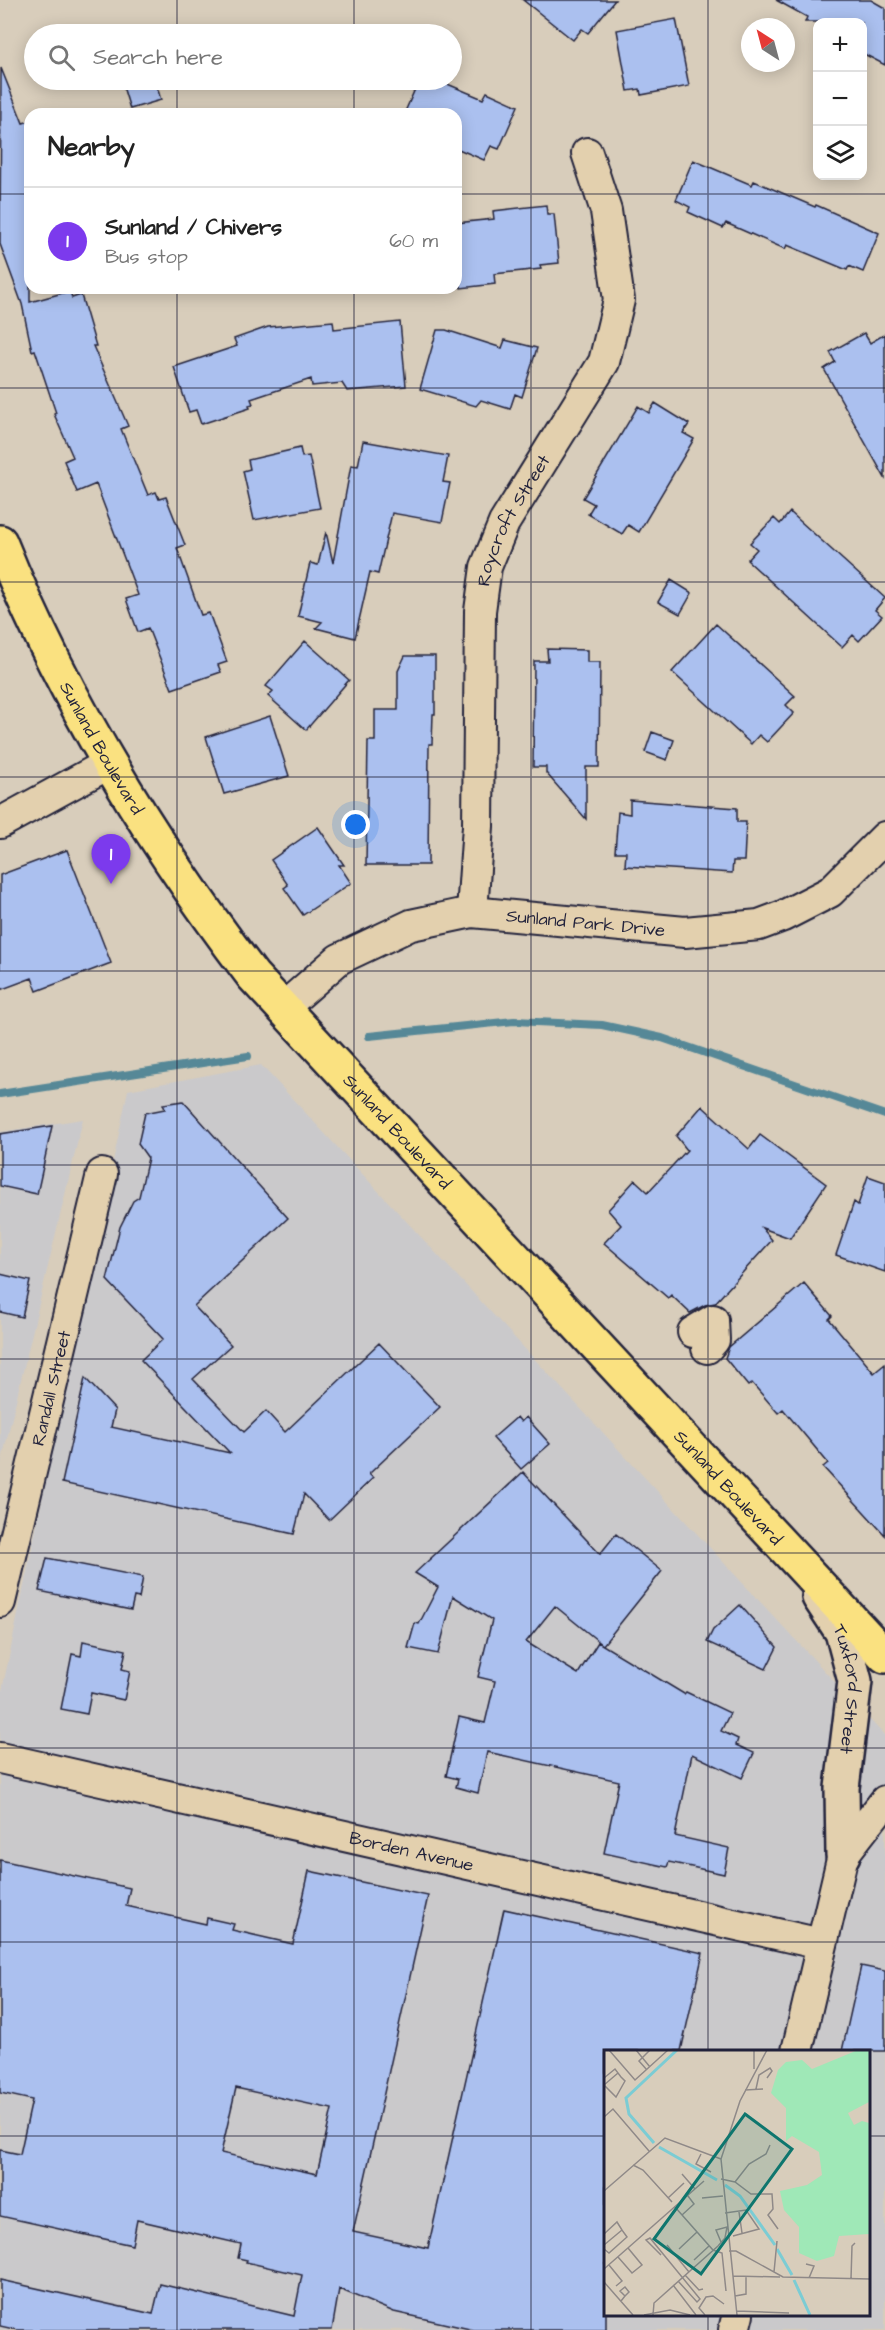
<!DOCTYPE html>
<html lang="en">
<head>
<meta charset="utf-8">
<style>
  body { margin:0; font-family:"Architects Daughter",sans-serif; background:#f6f6f6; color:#222 }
  .controls { position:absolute; right:18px; top:18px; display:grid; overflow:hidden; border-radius:12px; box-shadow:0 3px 15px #0003 }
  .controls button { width:54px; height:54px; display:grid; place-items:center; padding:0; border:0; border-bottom:2px solid #e0e0e0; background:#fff; color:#222; font:30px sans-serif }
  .compass { position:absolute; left:741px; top:18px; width:54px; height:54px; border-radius:50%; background:#fff; box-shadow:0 3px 15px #0003; rotate:324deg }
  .you { position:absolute; left:356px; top:825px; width:21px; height:21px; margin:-15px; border:4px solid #fff; border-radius:50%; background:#1a73e8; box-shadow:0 0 0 9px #1a73e833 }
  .badge { display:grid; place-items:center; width:39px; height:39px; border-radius:50%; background:#7c3aed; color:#fff; font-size:20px; font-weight:700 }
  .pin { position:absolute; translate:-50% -50px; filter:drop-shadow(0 2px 3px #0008) }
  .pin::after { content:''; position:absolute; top:32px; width:21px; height:18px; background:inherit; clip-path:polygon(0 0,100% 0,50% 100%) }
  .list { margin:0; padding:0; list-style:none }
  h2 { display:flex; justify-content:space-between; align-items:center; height:78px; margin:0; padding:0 24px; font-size:26px }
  h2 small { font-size:20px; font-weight:400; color:#767676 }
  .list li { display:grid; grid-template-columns:39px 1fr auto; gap:18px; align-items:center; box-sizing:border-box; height:108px; padding:0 24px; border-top:2px solid #e0e0e0 }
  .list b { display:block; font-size:22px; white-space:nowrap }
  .list p { margin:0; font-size:20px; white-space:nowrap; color:#767676 }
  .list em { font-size:20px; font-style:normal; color:#767676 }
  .icon { flex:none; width:33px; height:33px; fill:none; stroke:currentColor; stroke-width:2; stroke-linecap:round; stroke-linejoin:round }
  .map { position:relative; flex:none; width:885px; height:2330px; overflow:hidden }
  .search { position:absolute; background:#fff; box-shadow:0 3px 15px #0003; left:24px; top:24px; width:438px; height:66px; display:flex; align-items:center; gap:15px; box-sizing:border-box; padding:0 21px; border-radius:33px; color:#767676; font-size:22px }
  .panel { position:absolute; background:#fff; box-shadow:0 3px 15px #0003; left:24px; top:108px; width:438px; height:186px; border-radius:18px }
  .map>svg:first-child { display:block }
  .built { fill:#cac9cb; fill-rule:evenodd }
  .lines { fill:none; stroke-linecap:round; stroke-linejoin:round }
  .stream { stroke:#578897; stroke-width:8 }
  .building { fill:#abc0ef; stroke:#22223b; stroke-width:1.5; fill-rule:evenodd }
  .minor-casing { stroke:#22223b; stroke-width:34 }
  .tertiary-casing { stroke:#22223b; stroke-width:38 }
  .primary-casing { stroke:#22223b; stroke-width:38 }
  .minor { stroke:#e3d0ae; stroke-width:30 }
  .tertiary { stroke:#e3d0ae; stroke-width:33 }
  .primary { stroke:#fae180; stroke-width:33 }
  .grid { fill:none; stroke:#22223b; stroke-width:1.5; stroke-opacity:0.55 }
  .labels { text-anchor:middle; stroke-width:6; stroke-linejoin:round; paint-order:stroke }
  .street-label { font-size:18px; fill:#22223b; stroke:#e3d0ae }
  .inset-river { fill:none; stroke:#7bccd4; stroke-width:3 }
  .inset-road { fill:none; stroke:#8f8988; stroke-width:1.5 }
  .view { fill:#0f766e; fill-opacity:0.15; stroke:#0f766e; stroke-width:3 }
  .inset-edge { fill:none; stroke:#22223b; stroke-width:3 }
</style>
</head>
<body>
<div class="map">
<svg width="885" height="2330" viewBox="0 0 885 2330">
  <rect width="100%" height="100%" fill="#d8cdbb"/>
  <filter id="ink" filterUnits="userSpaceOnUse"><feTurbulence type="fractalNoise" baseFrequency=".0167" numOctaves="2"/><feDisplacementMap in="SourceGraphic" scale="12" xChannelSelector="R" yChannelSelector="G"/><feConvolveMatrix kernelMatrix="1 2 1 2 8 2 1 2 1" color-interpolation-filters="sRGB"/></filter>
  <g filter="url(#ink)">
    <!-- built -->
    <path class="built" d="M261,1065l624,671v594h-885v-630l128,-610zM606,2051h262v263h-262z
      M83,1119l-83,349v-336z"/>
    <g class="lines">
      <!-- stream -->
      <path class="stream" d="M369,1036l145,-15 88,4 60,13 223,77
        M0,1094l248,-38"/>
    </g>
    <!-- building -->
    <path class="building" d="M523,0h92l-27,33 -6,-4 -9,11z
      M776,0h95l14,8v57l-23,-12v-31h-57l2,-5z
      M676,19l13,67 -48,9 -1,-6 -12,2 -11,-61z
      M1,68l22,55 7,-2v181l40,-11 2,7 9,-3 15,51h-3l35,80 -7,3 27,66 8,-3 3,7 7,-2 19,48 -8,3 24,67 8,-2 18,49 -9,3 3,7 -49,17 -24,-61 -10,4 -12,-33 12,-4 -42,-111 -19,8 -13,-31 9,-4 -19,-43 2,-1 -21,-63 -3,1 -10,-47 -22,-60z
      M121,80h34l6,20 -31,9z
      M419,80h19l45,19 4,-7 31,14 -19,43 -8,-3 -7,14 -28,-12v-34h-52z
      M693,160l59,25 2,-4 61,26 1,-2 63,28 -16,39 -14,-6 -2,4 -60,-25 -2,4 -59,-26 -3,5 -35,-16 2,-5 -14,-7z
      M546,205l1,9h7l5,49 -19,2 1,4 -47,5 1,10 -34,4 -5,-65 38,-4 -1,-8z
      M333,321l1,8 66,-7 6,64 -59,5 -5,-8 -30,3 -1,-7 -60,20 2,5 -4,1 1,3 -49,16 -5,-14 -7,2 -15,-45 63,-21 -3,-7 34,-12z
      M437,330h9l56,18 3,-8 32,8 -15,49 -7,-3 -5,15 -29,-9 -5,6 -56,-17z
      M864,333l6,10 15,-9v144l-61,-109 11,-7 -5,-10z
      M655,403l34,21 -6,9 11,6 -55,93 -11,-7 -6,9 -34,-20 6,-10 -11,-6 55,-92 11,7z
      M363,441l85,15 -5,26 7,1 -8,39 -50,-9 -14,61 -8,-2 -15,66 -39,-10 6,-6 -24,-6 12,-53 8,2 8,-33 7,31 18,-98 7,1z
      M300,448l2,9 7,-1 11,52 -66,12 -11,-49 7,-2 -2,-9z
      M790,512l95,86 -10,12 7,6 -23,25 -6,-6 -11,12 -95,-87 10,-11 -7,-6 24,-25 6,6z
      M671,580l21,13 -12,21 -22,-12z
      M716,624l79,72 -9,9 8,8 -27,29 -8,-7 -8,9 -79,-72z
      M305,641l44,39 -43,50 -38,-34 5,-5 -7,-5z
      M547,649l40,1v12h13l-1,105h-13v52l-40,-46v-6h-13l1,-106h14z
      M405,656h30v58h-2l-1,30h-3l-1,121h-62l2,-124h7v-31h23v-39z
      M270,716l19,60 -65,18 -18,-57z
      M652,732l22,8 -7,20 -22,-8z
      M630,800l107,8v14h9l-2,39h-11l-1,12 -107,-7 1,-14h-11l3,-40 12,2z
      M318,827l26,38h-5l12,18 -48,32 -19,-27 4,-3 -17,-25z
      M67,850l44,113 -74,28 -5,-13 -32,12v-115z
      M183,1101l105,117 -94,88 37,39 -38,34 51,53 22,-21 19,21 94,-89 61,64 -71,67 4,4 -44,42 -25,-26 -10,40 -232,-51 23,-105 30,32 -4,17 119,26 -89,-93 22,-21 -56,-59 13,-53 13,-26 6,-4 9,-39 -10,-14 7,-31 20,-4 -2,-5z
      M702,1106l47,43 11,-14 66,49 -36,54 -28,-10 10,12 -57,63 -10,2 -15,8 -19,-18 -3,3 -64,-55 17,-18 -13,-15 27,-30 13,12 39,-42 -11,-14z
      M52,1126l-15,68 -37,-8v-52z
      M868,1176l17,6v90l-49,-17 18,-53 4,3z
      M0,1274l30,7 -8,36 -22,-5z
      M804,1283l28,33 -3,3 45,54 11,-9v171l-62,-68 5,-4 -45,-54 -5,4 -26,-30 -4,3 -23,-28 4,-11z
      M517,1417l4,5 5,-5 24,27 -29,25 -28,-31z
      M523,1472l77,82 16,-20 46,37 -59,74 -48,-39 -29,36 52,32 20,-32 86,52 2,-2 44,21 -9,18 17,8 -2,6 18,8 -12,25 -50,-24 -17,82 54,12 -5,26 -55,-12 -2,5 -63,-14 15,-72 -132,-29 -9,41 -22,-6 2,-8 -12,-3 13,-59 26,6 10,-42 -17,-4 14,-57 -39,-24 -15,58 -30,-6 7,-25 4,1 19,-37 -23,-14z
      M47,1558l96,19 -4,21 -5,-1 -3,13 -92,-19z
      M740,1605l37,42 -11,22 -59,-27 6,-12z
      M83,1641l43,9 -4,19 8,2 -6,29 -33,-7 -4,21 -26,-5 11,-55 9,2z
      M0,1860l130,28 -4,18 80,18 1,-6 27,6 -2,6 61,14 16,-73 119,25 -75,336 75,16 76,-339 199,44 -22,98h-75v279h-132l-80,-18 -55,-23 -7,41h-314l-18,-4v-46l153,34 7,-30 134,32 8,-41 -56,-13 1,-2 -9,-2 3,-14 -104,-24 -5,25 -132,-29v-66l20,4 12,-54 -32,-7zM236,2088l96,21 -15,65 -96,-21z
      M861,1966l24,5v80h-43z"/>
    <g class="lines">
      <!-- minor casing -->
      <g class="minor-casing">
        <g id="minor">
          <path d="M0,823l108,-59"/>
          <path id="s1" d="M472,912l6,-86 2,-215 6,-44 18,-44 100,-161 15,-62 -13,-89 -19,-58"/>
          <path id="s2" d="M282,1009l57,-50 72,-34 61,-13 213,20 74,-7 24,-9 47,-24 55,-55"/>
          <path d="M693,1332l20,-12 1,20 -7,8"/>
          <path id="s3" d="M0,1602l102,-428"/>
          <path id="s4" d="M0,1758l821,186"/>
          <path d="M797,2051l46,-196 42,-54"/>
          <path d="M734,2330l4,-16"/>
        </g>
      </g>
      <!-- tertiary casing -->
      <g class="tertiary-casing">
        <g id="tertiary">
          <path id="s5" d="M819,1597l23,35 13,49 -13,107 1,67"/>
        </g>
      </g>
      <!-- primary casing -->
      <g class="primary-casing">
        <g id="primary">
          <path id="s6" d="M0,542c63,157 151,300 253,434l632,680"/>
        </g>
      </g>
      <!-- minor -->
      <use href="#minor" class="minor"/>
      <!-- tertiary -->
      <use href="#tertiary" class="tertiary"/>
      <!-- primary -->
      <use href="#primary" class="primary"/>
    </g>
  </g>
  <!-- grid -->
  <path class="grid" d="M177,0v34M354,0v34M531,0v2330M708,0v2051M177,80v34M354,80v34M0,194h30M456,194h429M177,288v2042M354,288v2042M0,388h885M0,582h885M0,777h885M0,971h885M0,1165h885M0,1359h885M0,1553h885M0,1748h885M0,1942h885M0,2136h606M868,2136h17M708,2314v16"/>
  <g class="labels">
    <!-- street labels -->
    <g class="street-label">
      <text dy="6" stroke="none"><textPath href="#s1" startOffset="399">Roycroft Street</textPath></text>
      <text dy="6" stroke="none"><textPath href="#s6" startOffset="230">Sunland Boulevard</textPath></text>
      <text dy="6" stroke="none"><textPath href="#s2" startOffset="332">Sunland Park Drive</textPath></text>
      <text dy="6" stroke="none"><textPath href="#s6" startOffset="716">Sunland Boulevard</textPath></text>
      <text dy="6" stroke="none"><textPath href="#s3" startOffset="220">Randall Street</textPath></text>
      <text dy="6" stroke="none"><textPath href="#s6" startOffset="1202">Sunland Boulevard</textPath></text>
      <text dy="6" stroke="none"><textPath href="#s5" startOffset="100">Tuxford Street</textPath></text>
      <text dy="6" stroke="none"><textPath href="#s4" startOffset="422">Borden Avenue</textPath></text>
    </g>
  </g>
  <!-- overview -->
  <g transform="translate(604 2050)">
    <rect width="266" height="266" fill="#d8cdbb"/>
    <path d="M254,0h11v52l-21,11 6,12 8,-4 7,2v111l-30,2 -5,20 -17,5 -18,-8v-26l-15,-17 -4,-19 27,-6 15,-10 -3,-23 -27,-16 -6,5v-33l-15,-15 7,-23 8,-8 16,-2 10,9z" fill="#9fe8b7"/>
    <path class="inset-river" d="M50,93l-25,-29 -3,-16 51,-48M55,97l58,33M121,135l15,11 35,49M173,199l15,26M190,230l16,35"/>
    <path class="inset-road" d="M5,0l26,30 33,-30M32,0l14,17M150,19v-19M43,20l-8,-9 11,-11M0,28l11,-9 6,8 4,4 -9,16 -12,-12 14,-12M152,39l3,-14 11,-7 2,3 -5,7M141,40l18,-1M0,67l9,-8 36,42M97,104l-5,10 15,8M29,115l10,5 29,32M78,124l13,15M117,129l14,3 16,12h21l1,15 -5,6 10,14M131,132l14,-18 17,-10 4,-9M0,141l61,-53 56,21M64,148l16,-15M98,148l21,-2M71,157l38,43 9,3 4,38M135,162l3,21M121,163l21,-3 13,19 -26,7M78,165l12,-11 -6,-8M0,184l13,-12 5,8M0,195l18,-15 5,7 -18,16 -5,-4M63,195l22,27M75,199l18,-17M125,201h7l47,26 87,2M57,205l-15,-15 4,-2 50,61 -3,3 -19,-21M14,207l14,16 10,-8 -14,-17M90,210l15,-14M202,214l8,2 -5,12M5,215l13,16 -6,5M0,219l100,-88M170,222l3,-31M81,225l14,15 4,-1M129,226l47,1M247,229l1,-33 3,-3M0,232l29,33M69,235l23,30M131,246l11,-2v-18M17,251l4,-5 -5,-5 5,-4 4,5 -4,4M133,261l52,2M40,265l26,-5 20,5M49,265l1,-12 64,-57 7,-8 2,-11 -11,3 5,12M101,265l-6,-7 7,-11 7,-1 11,8M133,265l-16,-156 19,-58 27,-51"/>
    <path class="view" d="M141,64l47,35 -91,125 -47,-35z"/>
    <rect width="266" height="266" class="inset-edge"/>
  </g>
</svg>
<div class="controls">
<button>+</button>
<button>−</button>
<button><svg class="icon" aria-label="layers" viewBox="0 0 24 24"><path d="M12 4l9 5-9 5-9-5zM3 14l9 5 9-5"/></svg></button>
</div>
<svg class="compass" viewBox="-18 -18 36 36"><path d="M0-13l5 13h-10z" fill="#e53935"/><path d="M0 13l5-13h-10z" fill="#767676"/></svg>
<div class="you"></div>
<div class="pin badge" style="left:111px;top:884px">1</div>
<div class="search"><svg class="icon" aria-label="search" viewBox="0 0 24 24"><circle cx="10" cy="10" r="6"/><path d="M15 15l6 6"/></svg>Search here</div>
<section class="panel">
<h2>Nearby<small></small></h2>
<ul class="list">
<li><span class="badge">1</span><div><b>Sunland / Chivers</b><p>Bus stop</p></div><em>60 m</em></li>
</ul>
</section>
</div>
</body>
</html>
